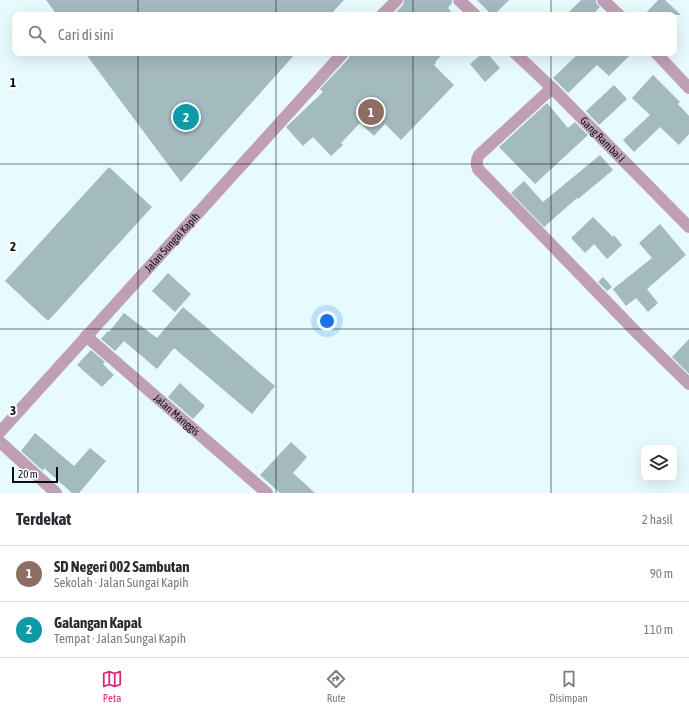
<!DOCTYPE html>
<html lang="id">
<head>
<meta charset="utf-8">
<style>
  body { margin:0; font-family:"Asap Condensed",sans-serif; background:#f7f7f7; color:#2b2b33 }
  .controls { position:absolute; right:12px; bottom:12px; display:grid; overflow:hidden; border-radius:8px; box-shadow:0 4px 16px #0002 }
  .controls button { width:36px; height:36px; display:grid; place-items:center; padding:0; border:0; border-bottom:1px solid #e1e1e2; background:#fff; color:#2b2b33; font:20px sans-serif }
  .scale { position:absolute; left:12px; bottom:10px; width:46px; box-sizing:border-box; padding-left:4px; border:2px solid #060e0f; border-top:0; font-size:11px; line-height:14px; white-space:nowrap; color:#060e0f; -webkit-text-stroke:3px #fff; paint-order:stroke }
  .you { position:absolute; left:327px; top:321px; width:14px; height:14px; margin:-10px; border:3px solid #fff; border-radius:50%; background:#1a73e8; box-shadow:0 0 0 6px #1a73e833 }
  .badge { display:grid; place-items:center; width:26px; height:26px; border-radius:50%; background:#db2777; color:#fff; font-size:13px; font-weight:700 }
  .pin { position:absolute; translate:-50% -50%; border:2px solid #fff; box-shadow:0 1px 4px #0006 }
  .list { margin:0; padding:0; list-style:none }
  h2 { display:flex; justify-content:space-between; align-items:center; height:52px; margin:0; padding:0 16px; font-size:17px }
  h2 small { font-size:13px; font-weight:400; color:#7c7c81 }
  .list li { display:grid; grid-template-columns:26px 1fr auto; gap:12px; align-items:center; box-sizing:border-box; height:56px; padding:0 16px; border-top:1px solid #e1e1e2 }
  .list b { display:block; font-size:15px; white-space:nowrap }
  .list p { margin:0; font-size:13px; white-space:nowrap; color:#7c7c81 }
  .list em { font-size:13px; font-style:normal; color:#7c7c81 }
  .icon { flex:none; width:22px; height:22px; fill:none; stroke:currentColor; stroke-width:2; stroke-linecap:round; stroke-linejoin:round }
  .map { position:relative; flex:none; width:689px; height:493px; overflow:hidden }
  .search { position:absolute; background:#fff; box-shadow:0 4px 16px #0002; left:12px; right:12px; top:12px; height:44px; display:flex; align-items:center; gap:10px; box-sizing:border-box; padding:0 14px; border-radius:8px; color:#7c7c81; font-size:15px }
  .sheet { height:164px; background:#fff }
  nav { display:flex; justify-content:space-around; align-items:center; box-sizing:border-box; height:56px; border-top:1px solid #e1e1e2; background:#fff; font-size:11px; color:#7c7c81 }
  nav a { display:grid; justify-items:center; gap:2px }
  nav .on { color:#db2777 }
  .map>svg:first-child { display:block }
  .building { fill:#a3babe }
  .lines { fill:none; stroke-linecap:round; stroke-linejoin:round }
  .minor { stroke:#c09fb5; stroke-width:12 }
  .tertiary { stroke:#c09fb5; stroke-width:12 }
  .grid { fill:none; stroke:#060e0f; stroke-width:1; stroke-opacity:0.55 }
  .labels { text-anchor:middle; stroke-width:4; stroke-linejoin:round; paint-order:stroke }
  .street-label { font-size:11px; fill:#060e0f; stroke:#fff }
  .grid-label { font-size:13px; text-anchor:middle; font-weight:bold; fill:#060e0f; stroke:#fff; stroke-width:4; stroke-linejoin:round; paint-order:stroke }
</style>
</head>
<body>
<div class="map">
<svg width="689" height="493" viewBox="0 0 689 493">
  <rect width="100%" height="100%" fill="#e7fafe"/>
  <!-- building -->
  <path class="building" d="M46,0h298l-14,15h-273z
    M404,0h48v3l-4,5 6,7h-55l-3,-3 7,-7z
    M477,0h32l-15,15h-2z
    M581,0h15v3l4,4 -8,8h-26z
    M658,0h7l16,15h-37z
    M85,53h211l-115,129z
    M350,53h94l-9,9 1,1 -2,2 20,20 -53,55 -16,-16 -11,12 -14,-13 -19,20 2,2 -12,11 -18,-19 -10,9 -17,-19 37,-35 -3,-3 29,-31z
    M483,53h4l13,15 -15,14 -15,-18z
    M579,53h53l-23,23 -12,-11 -29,28 -15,-15z
    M653,75l27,27 -2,2 11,12v18l-10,11 -19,-18 -26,25 -11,-12 27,-25 -18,-17z
    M614,85l13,14 -28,26 -13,-14z
    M547,103l21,25 7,-6 13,13 -53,49 -36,-37z
    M600,155l13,15 -35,29 -1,-1 -33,29 -33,-34 13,-12 19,21z
    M109,167l43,40 -104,114 -43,-40z
    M593,217l20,20 1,-2 8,10 -15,14 -13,-15 -9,9 -14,-15z
    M660,224l26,31 -39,34 11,14 -10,9 -12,-14 -10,8 -13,-17 39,-31 -13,-15z
    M168,273l23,21 -16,18 -23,-21z
    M603,277l9,10 -5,4 -9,-9z
    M183,307l92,79 -23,28 -78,-66 -17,21 -33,-28 -9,10 -14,-12 7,-8 1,1 15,-19 33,25z
    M689,339v35l-17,-17z
    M91,350l14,12 -2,2 11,11 -12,12 -25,-22z
    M180,383l25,23 -12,13 -25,-22z
    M35,433l39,33 16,-18 16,13 -27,32h-7l-28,-25 -1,3 -22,-20z
    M291,442l16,15 -14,16 22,20h-35l-20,-18z"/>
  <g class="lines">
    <!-- minor -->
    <g class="minor">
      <path d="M459,0l16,15"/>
      <path d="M603,0l16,15"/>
      <path id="s1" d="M515,53l37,35 137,139"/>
      <path d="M656,53l33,35"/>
      <path d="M552,88l-73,67c-3,5 -3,9 -1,14l160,165 51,50"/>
      <path id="s2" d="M86,336l181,157"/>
      <path d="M0,442l56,51"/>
    </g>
    <!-- tertiary -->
    <g class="tertiary">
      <path d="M382,15l15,-15"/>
      <path id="s3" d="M0,432l343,-379"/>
    </g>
  </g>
  <!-- grid -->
  <path class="grid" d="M138,0v15M276,0v15M413,0v15M551,0v15M138,53v440M276,53v440M413,53v440M551,53v440M0,164h689M0,329h689"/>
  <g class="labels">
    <!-- street labels -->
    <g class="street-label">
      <text dy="4" stroke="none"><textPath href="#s1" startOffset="123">Gang Rambai I</textPath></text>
      <text dy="4" stroke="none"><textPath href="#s3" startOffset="256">Jalan Sungai Kapih</textPath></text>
      <text dy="4" stroke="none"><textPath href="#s2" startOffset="120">Jalan Manggis</textPath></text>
    </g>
  </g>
  <g class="grid-label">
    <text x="13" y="87">1</text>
    <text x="13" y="251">2</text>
    <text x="13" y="415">3</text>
  </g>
</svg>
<div class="controls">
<button><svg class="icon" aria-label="layers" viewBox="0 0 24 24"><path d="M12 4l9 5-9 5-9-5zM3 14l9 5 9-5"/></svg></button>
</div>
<div class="scale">20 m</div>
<div class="you"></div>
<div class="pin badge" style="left:371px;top:112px;background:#8d6e63">1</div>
<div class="pin badge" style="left:186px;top:117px;background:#0f9aa8">2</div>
<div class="search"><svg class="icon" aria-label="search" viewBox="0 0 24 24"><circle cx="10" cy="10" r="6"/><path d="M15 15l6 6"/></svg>Cari di sini</div>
</div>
<section class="sheet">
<h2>Terdekat<small>2 hasil</small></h2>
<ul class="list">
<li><span class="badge" style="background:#8d6e63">1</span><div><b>SD Negeri 002 Sambutan</b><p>Sekolah · Jalan Sungai Kapih</p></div><em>90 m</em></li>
<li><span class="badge" style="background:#0f9aa8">2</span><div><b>Galangan Kapal</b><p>Tempat · Jalan Sungai Kapih</p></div><em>110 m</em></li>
</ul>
</section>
<nav>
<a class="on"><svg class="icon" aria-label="map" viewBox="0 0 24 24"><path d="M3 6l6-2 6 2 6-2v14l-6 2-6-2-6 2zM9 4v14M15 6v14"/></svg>Peta</a>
<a><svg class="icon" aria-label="directions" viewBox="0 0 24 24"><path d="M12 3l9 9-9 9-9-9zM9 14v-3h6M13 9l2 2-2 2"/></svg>Rute</a>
<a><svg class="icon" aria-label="saved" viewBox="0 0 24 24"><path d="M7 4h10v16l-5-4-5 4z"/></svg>Disimpan</a>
</nav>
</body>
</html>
